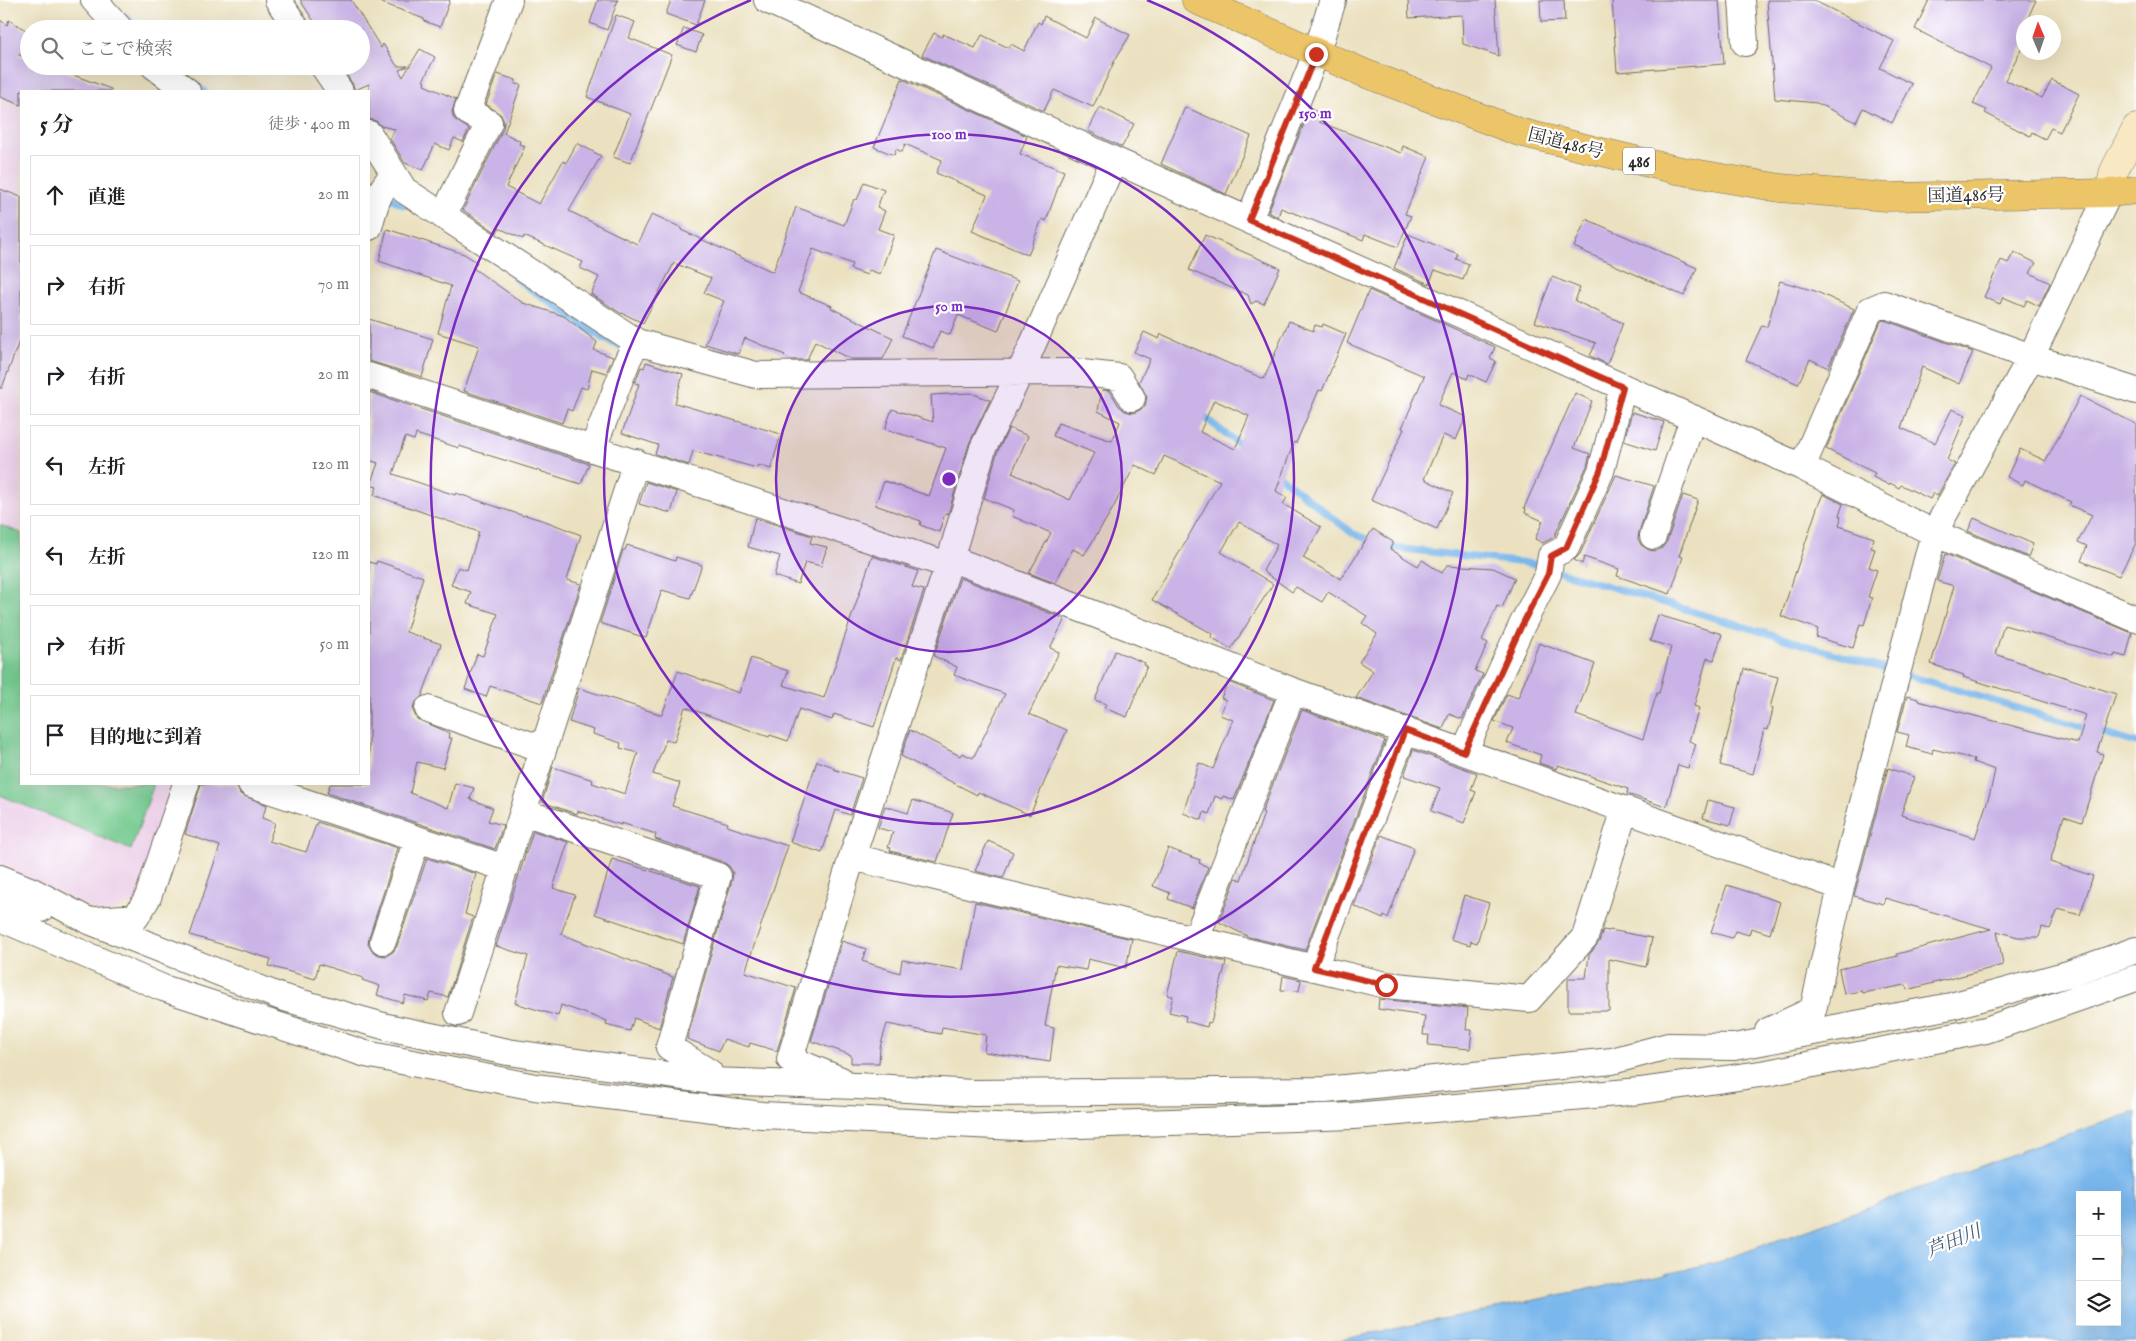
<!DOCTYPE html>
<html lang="ja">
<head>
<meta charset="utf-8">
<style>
  body { margin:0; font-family:"IM FELL English","Noto Serif JP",serif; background:#f2f2f2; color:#202124 }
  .controls { position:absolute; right:15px; bottom:15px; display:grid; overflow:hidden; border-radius:0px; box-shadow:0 5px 20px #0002 }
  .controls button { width:45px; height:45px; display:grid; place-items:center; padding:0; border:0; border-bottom:1px solid #e0e0e0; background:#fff; color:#202124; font:25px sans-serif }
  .compass { position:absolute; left:2016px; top:15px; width:45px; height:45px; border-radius:50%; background:#fff; box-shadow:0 5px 20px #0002; rotate:358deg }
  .stop { position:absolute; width:15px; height:15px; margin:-11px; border:4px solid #c8321e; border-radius:50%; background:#fff }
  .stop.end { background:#c8321e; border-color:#fff; box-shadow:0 1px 5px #0008 }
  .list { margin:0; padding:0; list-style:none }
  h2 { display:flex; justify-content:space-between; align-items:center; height:65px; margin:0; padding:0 20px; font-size:21px }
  h2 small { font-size:16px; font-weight:400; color:#757577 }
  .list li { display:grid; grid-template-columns:32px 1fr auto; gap:15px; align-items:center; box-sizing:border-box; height:80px; margin:0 10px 10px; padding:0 10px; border:1px solid #e0e0e0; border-radius:0px }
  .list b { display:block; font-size:19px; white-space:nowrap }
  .list em { font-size:16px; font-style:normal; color:#757577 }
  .icon { flex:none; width:28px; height:28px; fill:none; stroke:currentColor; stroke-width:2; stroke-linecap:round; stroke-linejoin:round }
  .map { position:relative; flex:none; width:2136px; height:1341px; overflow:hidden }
  .search { position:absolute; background:#fff; box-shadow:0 5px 20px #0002; left:20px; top:20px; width:350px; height:55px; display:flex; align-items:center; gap:12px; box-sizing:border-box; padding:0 18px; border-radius:28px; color:#757577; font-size:19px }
  .panel { position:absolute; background:#fff; box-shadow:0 5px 20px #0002; left:20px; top:90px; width:350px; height:695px; border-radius:0px }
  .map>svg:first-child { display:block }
  .built { fill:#edd1e9 }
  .green { fill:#74ca8f; stroke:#507a5d }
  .water { fill:#7ab7ec; stroke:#52718c; fill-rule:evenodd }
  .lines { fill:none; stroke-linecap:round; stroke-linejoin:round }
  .stream { stroke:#7ab7ec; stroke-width:7 }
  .building { fill:#cab3e6; fill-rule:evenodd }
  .minor-casing { stroke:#6e6b5f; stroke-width:28 }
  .secondary-casing { stroke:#6e6b5f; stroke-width:29 }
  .trunk-casing { stroke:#6e6b5f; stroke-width:29 }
  .minor { stroke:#fff; stroke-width:26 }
  .secondary { stroke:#f8e8c3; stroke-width:28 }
  .trunk { stroke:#edc569; stroke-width:28 }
  .route { stroke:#c8321e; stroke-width:6 }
  .ring { fill:none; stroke:#7b2cbf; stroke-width:2.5 }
  .labels { text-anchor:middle; stroke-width:4.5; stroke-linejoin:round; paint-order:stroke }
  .shield { fill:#fff; stroke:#6b6b6b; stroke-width:1 }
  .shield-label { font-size:16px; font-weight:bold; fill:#2b2b2b }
  .street-label { font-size:18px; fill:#2b2b2b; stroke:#fff }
  .water-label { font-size:19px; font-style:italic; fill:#475c6f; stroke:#fff }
  .centre { fill:#7b2cbf; stroke:#fff; stroke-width:2.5 }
  .ring-label { font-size:15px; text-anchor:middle; font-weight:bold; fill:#7b2cbf; stroke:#fff; stroke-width:4.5; stroke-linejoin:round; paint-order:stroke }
</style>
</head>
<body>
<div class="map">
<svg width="2136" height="1341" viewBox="0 0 2136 1341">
  <rect width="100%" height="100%" fill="#fff"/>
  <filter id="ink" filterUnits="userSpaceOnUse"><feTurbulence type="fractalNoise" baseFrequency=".02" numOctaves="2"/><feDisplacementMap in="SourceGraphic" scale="10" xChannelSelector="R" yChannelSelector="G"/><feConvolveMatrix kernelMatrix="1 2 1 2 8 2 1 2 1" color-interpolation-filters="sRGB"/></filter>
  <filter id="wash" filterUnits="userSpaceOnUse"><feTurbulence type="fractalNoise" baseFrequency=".0096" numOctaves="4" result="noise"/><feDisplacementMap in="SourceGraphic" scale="20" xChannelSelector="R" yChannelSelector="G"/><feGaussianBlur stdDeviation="1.12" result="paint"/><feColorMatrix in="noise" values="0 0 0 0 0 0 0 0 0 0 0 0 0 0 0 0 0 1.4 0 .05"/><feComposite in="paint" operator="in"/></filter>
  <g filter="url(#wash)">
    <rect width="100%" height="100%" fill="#ebe1c0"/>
    <!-- built -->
    <path class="built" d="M0,100l21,8v676h156l-39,117 -33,13 -105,-47z"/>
    <!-- green -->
    <path class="green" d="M0,525l21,8v251h133l-23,66 -131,-55z"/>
    <!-- water -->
    <path class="water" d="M2136,1112v229h-801l380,-78 339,-124zM2080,1195h37v127h-37z"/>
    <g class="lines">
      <!-- stream -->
      <path class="stream" d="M126,17l10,12
        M193,83l11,8
        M369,186l34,19
        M515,278l89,61 22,10
        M1199,413l45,35
        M1274,472l78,61 34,14 148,17 358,107
        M1903,674l233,69"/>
    </g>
    <g id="blocks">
      <!-- building -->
      <path class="building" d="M300,0h51l30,48 2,-4 14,22h11l-9,4 4,7 17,-28 15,8 -12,24 2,1 -1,3 32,14 -4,13 2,7 15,10 -6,13 -9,-4 -5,12 -14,-6 -12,26 -18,-7 -15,-24 5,-10 -14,-3 -5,-5 -7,-2v-35l-14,6 -3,-7 -11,-17h20v-37h-42z
        M380,0h70l-10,27 -16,-6v-2l-44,-17z
        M598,0h20l-11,30 -17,-7z
        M671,0h34l-9,25 -30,-11z
        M1408,0h87l4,56 -36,-12 -1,-29 -53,3z
        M1540,0h24l1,21 -24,1z
        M1612,0h107l5,64 -107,8z
        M1767,0h46l81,41 -14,27 32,16 -20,39 -29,-15 -7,14 -39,-19 -42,-4z
        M1929,0h107l-10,22h-2v22l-19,36 37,18 10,-18 27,14 -19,38 -9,-4 -6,11 -13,-7 -2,4 -45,-23 2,-3 -14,-6 18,-36 -76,-39z
        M616,15l19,7 -6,16 43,17 -42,108 -17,-6 17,-43 -43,-17z
        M1044,16l42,22 10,-20 34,17 -15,25 -22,47 -39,-17 -10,21 -122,-56 12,-22 8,4 1,-3 32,14 7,-13 27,13 2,-4 13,7 14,-29 3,2z
        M0,20l7,5 2,-5 20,12v6l-10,17 10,4v7h20l62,23v2h-90v14l-21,-8z
        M684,28l18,7 -6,17 -19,-7z
        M497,74l19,6 -1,4 6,1 -17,48 16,8 -1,3 6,2 -19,41 33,17 24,-43 3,2 11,-20 24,13 -32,55 68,33 15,-30 30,14 -1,2 92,42 23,-65 48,18 10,-26 3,1 7,-18 20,8 -7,17 8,4 -7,18 16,6 -14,39 -11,-4 -2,5 -17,-6 2,-5 -39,-15 -15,43 34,14 -1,2 62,30 -10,21h-33l-35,-18 -8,19h-16l-7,-4 1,-1 -40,-17 -7,16 -33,-10 19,-43 -20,-8 7,-15 -37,-15 -31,60 -21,-10v1l-31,-20 8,-17 -19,-9 3,-6 -59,-26 -1,3 -24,-11 -2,5 -34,-23 40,-81 1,-7 -3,-7 -15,-11z
        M902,79l125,57 -7,18 44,17 -18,50 -4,-2 -14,36 -56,-24 15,-36 -51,-22 6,-13 -37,-16 -3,8 -6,-3 -2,6 -20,-8z
        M1100,107l34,17 -12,23 -34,-16z
        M1185,107l66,29 -25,58 -65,-30z
        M1310,109l12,5 -3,8 82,31 2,-7 26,11 -24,57 6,2 -13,31 -33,-13 -2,6 -82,-32 -3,9 -10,-5z
        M0,189l21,8v139l-19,52h-2z
        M1586,219l111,49 -13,28 -110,-49z
        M387,229l77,25 13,8 -4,6 50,35 41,13 33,26 -3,8 19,7 -7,16 -14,-4 -5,20 -6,-2 -9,24 -5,-2 -5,14 -98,-32 15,-45 -41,-13 13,-47 -72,-25z
        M1408,234l50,20 -2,5 13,5 -6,16 -28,-10 -6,14 -35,-16z
        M1205,235l75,33 -16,36 -8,-3 -5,3 -3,-9 -59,-25z
        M936,250l82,31 -20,50 -40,-16 -8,20 -10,-4 -7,17 -31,-12z
        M2014,252l22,11 -6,10 20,10 -11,23 -12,-6 -3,6 -21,-9 -3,7 -16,-7 17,-37 7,3z
        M1552,277l28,11 -5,13 48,22 -16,41 -17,-8 6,-13 -61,-21z
        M1780,281l35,10 39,18 -26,59 -18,-9 -12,25 -52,-24 16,-35 5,2z
        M1369,290l126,57 -5,11 6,3 -10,21 -17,-8 -2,5 -14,-7 -15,33 28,12 -10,23 -13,-5 -19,44 29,14 -16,36 -66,-29 33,-71 -2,-1 22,-52 -77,-33z
        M369,319l64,20 -11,38 -53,-16z
        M1884,320l89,32 -14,32 -37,-17 -21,61 34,15 17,-34 14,6 -19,45 8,4 -18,32 -4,-3 -3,6 -29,-14 -2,3 -9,-5 -1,2 -16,-8 2,-4 -49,-24 55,-128z
        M1289,321l24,10 2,-6 7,2 1,-3 23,10 -24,57 -3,-1 -23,53 -2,-1 -18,49 11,7 -4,6 38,23 -18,31 38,21 32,-50 20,13 -3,7 28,17 4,-6 20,13 5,-8 46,3 22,10 -13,30 -5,-2 -15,34 6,3 -13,28 8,3 -21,45 -13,-5 -6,15 -87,-31 17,-27 -14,-9 18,-28 -15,-11 5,-7 -39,-24 -6,10 -26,-15 -4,5 -29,-21 14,-26 -38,-23 -18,30 52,32 -42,65 -20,-12 2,-3 -61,-34 68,-119 -56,-25 -8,19 -21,-10 -23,45 -28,45 -11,-6 -18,34 -26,-10 22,-40 -39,-17 2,-6 -30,-12 13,-45 12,-25 19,8 -16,37 58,27 24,-47 -41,-17 5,-13 54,18 8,-19 -22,-11 4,-21 8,1 9,15 6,5 8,2 7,-3 5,-4 2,-9 -8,-15 11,-23 -16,-7 10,-20 15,7 2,-5 103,45zM1214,400l35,16 -14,33 -35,-17z
        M646,362l37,12 -8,29 106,31 -10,35 -13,-4 -1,3 -64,-17 -4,14 -34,-11 3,-9 -36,-12 17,-49 -4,-1 6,-16 3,1z
        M369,392l220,72 -8,20 -122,-38v2l-43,-14 -2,6 -9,-3 -12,37 62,21 1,-2 68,23 1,-1 23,7 33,13 -14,45 14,4 -39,119 -52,-17 -4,11 -21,-8 12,-35 6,2 15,-42 -31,-10 4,-12 -20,-7 7,-18 9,3 12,-38 -105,-37 3,-8 -7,-2 8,-22 -9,-3z
        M971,393l19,7 -21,44 -21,70 -3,-1 -6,19 -19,-7 1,-4 -46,-16 9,-24 45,15 17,-48 -61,-19 7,-20 41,13 -2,-27z
        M1575,393l17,8 -18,47 16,6 -3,12 -33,71 -11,6 -8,-4 8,-18 -18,-8 1,-4 -2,-1z
        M2080,396l56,28v119l-17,33 -38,-15 6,-15 -9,-4 14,-27 -23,-10 2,-3 -46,-22 -2,5 -16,-8 13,-28 26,12z
        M1632,412l32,10 -9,29 -31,-10z
        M1616,475l38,11 -15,46 -1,7 3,6 8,5 7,1 6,-3 5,-7 16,-46 15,5 -19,56 4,1 -13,37 -53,-18 2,-7 -35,-12 -2,7 -8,-4 6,-6z
        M646,482l31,10 -6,21 -32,-9z
        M1823,494l20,10 -4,12 2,1 -2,9 35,12 -3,10 4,1 -6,18 8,3 -9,27 4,1 -8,27 -4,-1 -7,24 -37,-11 2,-8 -37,-13 36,-108z
        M755,518l57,18 -2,7 17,4 -6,19 -16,-4 -7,22 -24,-8 6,-20 -32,-9z
        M1974,518l59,26 -5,13 -60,-26z
        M627,545l48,16 1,-4 26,8 -12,33 -28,-8 -16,48 -46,-15 23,-73h2z
        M1945,554l187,79 -6,24 -11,-3 -1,3 -110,-32 -9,29 121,40 -19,58 6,2 -21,68 -18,-6 -14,46 43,14 -13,39 -22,-6 -8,20 -8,-2 -3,10h-21l-21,-6 6,34 -96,25 -1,-5 -43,8 -1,-2 -18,3 -5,-25 59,-13 -1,-2 94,-25 -106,-31 -2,6 -29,-8 34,-128 26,9 -13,38 74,23 15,-45 5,-23 -22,-8 1,-3 -41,-10 -1,5 -26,-7 3,-12 -12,-3 10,-36 11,3v2l160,42 8,-28 -123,-38 1,-2 -33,-11 23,-78 -17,-5z
        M872,556l46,15 -6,16 12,3 -23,70 -5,-2 -22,69 -40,-13 -2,6 -33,-11 -11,32 -18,-6 -1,2 -84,-30 -11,35 -8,-2 -13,34 27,9 -8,23 56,17 -1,3 61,20 -43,126 51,16 -19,63 -27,-8 -1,4 -25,-8 -5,12 -32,-12 45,-159 1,-7 -4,-7 -6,-4 -68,-23 1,-5 -35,-11v2l-43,-14 -1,3 -35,-12 11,-35 40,13 -1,3 33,11 13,-41 -18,-5 1,-5 -28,-9 1,-4 -25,-8 10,-34 83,27 16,-44 61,22 12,-35 37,13 -5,14 41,13z
        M377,561l46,16 -17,55 35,12 -19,52 -8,8 -1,7 4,8 33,14 -1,5h3l-9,30 -26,-6 -7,31 38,15 7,-25 19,5 -4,11 23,9 -5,13 15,4 -8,24 -168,-56 3,-9h39v-222l7,2z
        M960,578l105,41 -15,29 9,4 -30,62 38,16 -37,85 -52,-23 -1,3 -76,-39 9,-26 50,26 2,-3 11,5 32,-64 -51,-19 3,-8 -23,-11z
        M1658,615l64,19 -8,26 -7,-2 -13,48 5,2 -10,33 7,3 -8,24 -10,-3 -12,42 -39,-13 1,-5 -70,-24 -2,4 -17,-6 2,-8 -34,-12 6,-15 -19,-7 13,-27 11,4 21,-55 56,21 -19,51 67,24 14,-46h2l12,-46 -21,-6z
        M1115,651l30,12 -1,2 3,1 -20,51 -23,-9 2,-4 -11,-4z
        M1744,669l34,8 -8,31 3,1 -5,21 -4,-1 -11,45 -33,-9z
        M1228,682l46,18 -40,100 -11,-4 -1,3 -7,-3 -6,18 -5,-2 -2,8 -19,-7 16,-50 14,6 20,-49 -13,-5 6,-15 -5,-2z
        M1302,710l83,30 -80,210 -56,-13 -30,-15 17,-44 5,2 23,-67 -2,-1z
        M1413,750l64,23 -6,17 5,2 -12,31 -33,-12 9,-23 -36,-12z
        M817,761l17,6 -1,2 29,9 -12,37 -14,-5 -14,43 -32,-11z
        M201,784h35l4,10 27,11 -5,13 13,5 -6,18 37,11 11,-30 81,26 -29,89 -1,7 4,7 7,4 7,1 7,-4 4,-6 30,-88 49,16 -11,40 8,3 -25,80 -17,-4 -3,8 -23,-6 -2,8 -26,-8 3,-9 -18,-6 1,-2 -44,-14 -4,15 -46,-13 2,-7 -81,-24 30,-89 -35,-12z
        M913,800l40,13 -16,49 -47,-11 1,-3 -3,-1 5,-15 -15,-4 7,-22 23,7z
        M1708,800l27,7 -5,18 -27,-7z
        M533,831l35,11 -15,46 22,7 -14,39 112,43 -14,51 -25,-10 -4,13 -24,-6 1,-4 -46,-16 -3,11 -43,-13 13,-47 -32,-10z
        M1381,835l33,13 -26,70 -4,-2 -1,3 -29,-13z
        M988,841l25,11 -10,26 -28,-7z
        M1168,848l32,12 -1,3 9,4 -16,41 -24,-9 2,-6 -17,-7z
        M612,859l88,27 -17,58 -88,-30z
        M1727,885l53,17 -10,32 -19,-6 -2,7 -14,-4 -3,7 -21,-6z
        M1464,895l25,8 -12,40 -6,-2 -1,4 -19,-6z
        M975,902l157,37 -6,29 -38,-9 -2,11 -30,-5 -11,61 9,2 -4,34 -66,-10 2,-17 -44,-8 -1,7 -54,-10 -7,23 -1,16h-28v-8l-40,-14 31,-100 24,8 -4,12 38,12 2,-13 61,10z
        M1603,930l6,1 1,-1 42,8 -6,29 -37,-8v52h-41v-33h18l3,-23 10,-13z
        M1178,951l48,11 -15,61 -3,-1 -1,5 -22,-6 1,-5 -17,-4 4,-16 -6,-1z
        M1283,976l18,4 -2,11 -18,-1z
        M1379,999l89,9 -2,22h6l-2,19 -42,-4 1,-10h-6l2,-19 -47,-7z"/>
    </g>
  </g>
  <g filter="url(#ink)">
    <use href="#blocks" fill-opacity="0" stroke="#6e6b5f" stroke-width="1"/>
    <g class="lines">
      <!-- minor casing -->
      <g class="minor-casing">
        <path id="minor" d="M94,0l26,29
          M278,0l19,29
          M767,0l347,160 688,307 132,66 202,86
          M1742,0l3,43
          M154,66l33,25
          M323,66l17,25
          M369,134l25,40c-16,17 -19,31 -25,53
          M394,174l10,16 233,152 119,33 317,-3 46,5 13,21
          M443,216l46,-93 -22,-12 42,-111
          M1249,220l67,-166 17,-54
          M369,376l573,187 18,-1 333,129 548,196
          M593,448l35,-89 9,-17
          M1802,467l68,-157 14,-6 147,53 105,34
          M1653,536l40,-118
          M428,709l115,40
          M1464,752l58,-127 26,-51 3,-18 15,-8 35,-77 22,-84
          M251,784l254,84
          M523,812l195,64 -49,171 40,25 1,9
          M852,857l534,128 143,14 56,-62 40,-128
          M0,878l32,13 57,30 192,76 106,30 121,25 202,29 147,5 116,7 352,-3 287,-29 56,-15 66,1 217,-41 117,-32 68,-24
          M0,899l41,10
          M0,918l163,70 203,66 169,33 227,28 255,12 336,-11 287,-25 127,-18 219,-43 150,-52
          M96,920l40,-3 12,-20 38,-113
          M1196,939l97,-248
          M383,941l34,-102
          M1314,968l91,-238
          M458,1013l178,-551
          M1768,1031l45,-21 28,-123 93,-354 97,-176 78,-164
          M841,1080l-51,-21 62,-202 97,-294 34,-115 37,-75 94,-213"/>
      </g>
      <!-- secondary casing -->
      <g class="secondary-casing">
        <path id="secondary" d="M2109,193l5,-22 22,-43"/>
      </g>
      <!-- trunk casing -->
      <g class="trunk-casing">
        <path id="trunk" d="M1196,0l168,73 155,59 158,38 103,18 107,9 222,-4 27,-3"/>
      </g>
      <!-- minor -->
      <use href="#minor" class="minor"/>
      <!-- secondary -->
      <use href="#secondary" class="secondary"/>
      <!-- trunk -->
      <use href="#trunk" class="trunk"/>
    </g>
  </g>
  <g class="lines" filter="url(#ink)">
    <!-- route -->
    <path class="route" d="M1316,54l-67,166 374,167 -23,84 -34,77 -15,8 -3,18 -26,51 -58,127 -59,-22 -91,238 72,17"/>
  </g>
  <!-- distance rings -->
  <circle cx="949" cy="479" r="173" fill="#7b2cbf" fill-opacity=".12"/>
  <g class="ring">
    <circle cx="949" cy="479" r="173"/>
    <circle cx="949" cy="479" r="345"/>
    <path d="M1147 0A518 518 0 1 1 751 0"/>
  </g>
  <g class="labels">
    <!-- shield labels -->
    <rect class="shield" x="1623" y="147.5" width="32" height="27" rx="4"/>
    <g class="shield-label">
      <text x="1639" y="167">486</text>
    </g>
    <!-- street labels -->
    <g class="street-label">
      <text transform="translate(1566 143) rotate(14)" y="6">国道486号</text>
      <text transform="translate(1966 195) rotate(-1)" y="6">国道486号</text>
    </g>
    <!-- water labels -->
    <g class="water-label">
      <text transform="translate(1953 1240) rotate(-22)" y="7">芦田川</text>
    </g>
  </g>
  <circle cx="949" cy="479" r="8" class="centre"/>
  <g class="ring-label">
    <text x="1315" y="118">150 m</text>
    <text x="949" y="139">100 m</text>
    <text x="949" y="311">50 m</text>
  </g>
</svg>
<div class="controls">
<button>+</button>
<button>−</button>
<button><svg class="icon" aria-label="layers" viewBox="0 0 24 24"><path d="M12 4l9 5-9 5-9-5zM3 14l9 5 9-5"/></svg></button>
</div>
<svg class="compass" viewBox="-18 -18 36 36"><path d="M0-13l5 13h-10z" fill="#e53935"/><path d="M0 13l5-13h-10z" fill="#757577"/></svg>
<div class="stop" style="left:1386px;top:985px"></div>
<div class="stop end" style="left:1316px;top:54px"></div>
<div class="search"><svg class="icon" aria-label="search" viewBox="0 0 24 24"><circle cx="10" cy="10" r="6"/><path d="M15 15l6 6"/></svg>ここで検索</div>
<section class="panel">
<h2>5 分<small>徒歩 · 400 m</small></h2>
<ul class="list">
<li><svg class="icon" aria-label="ahead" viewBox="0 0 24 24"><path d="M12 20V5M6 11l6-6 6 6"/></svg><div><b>直進</b></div><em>20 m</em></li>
<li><svg class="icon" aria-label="right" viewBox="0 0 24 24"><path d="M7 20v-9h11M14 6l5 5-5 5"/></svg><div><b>右折</b></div><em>70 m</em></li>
<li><svg class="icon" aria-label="right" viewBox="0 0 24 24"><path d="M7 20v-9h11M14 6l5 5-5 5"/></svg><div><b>右折</b></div><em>20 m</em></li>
<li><svg class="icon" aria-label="left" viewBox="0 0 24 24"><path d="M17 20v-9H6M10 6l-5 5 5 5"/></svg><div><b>左折</b></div><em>120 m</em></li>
<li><svg class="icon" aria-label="left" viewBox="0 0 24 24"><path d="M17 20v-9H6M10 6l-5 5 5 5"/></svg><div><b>左折</b></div><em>120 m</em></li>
<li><svg class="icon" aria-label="right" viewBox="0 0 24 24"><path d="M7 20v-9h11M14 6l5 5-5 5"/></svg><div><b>右折</b></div><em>50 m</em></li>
<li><svg class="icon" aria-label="arrive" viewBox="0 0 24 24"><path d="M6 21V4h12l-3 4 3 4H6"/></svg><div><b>目的地に到着</b></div></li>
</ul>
</section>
</div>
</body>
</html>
